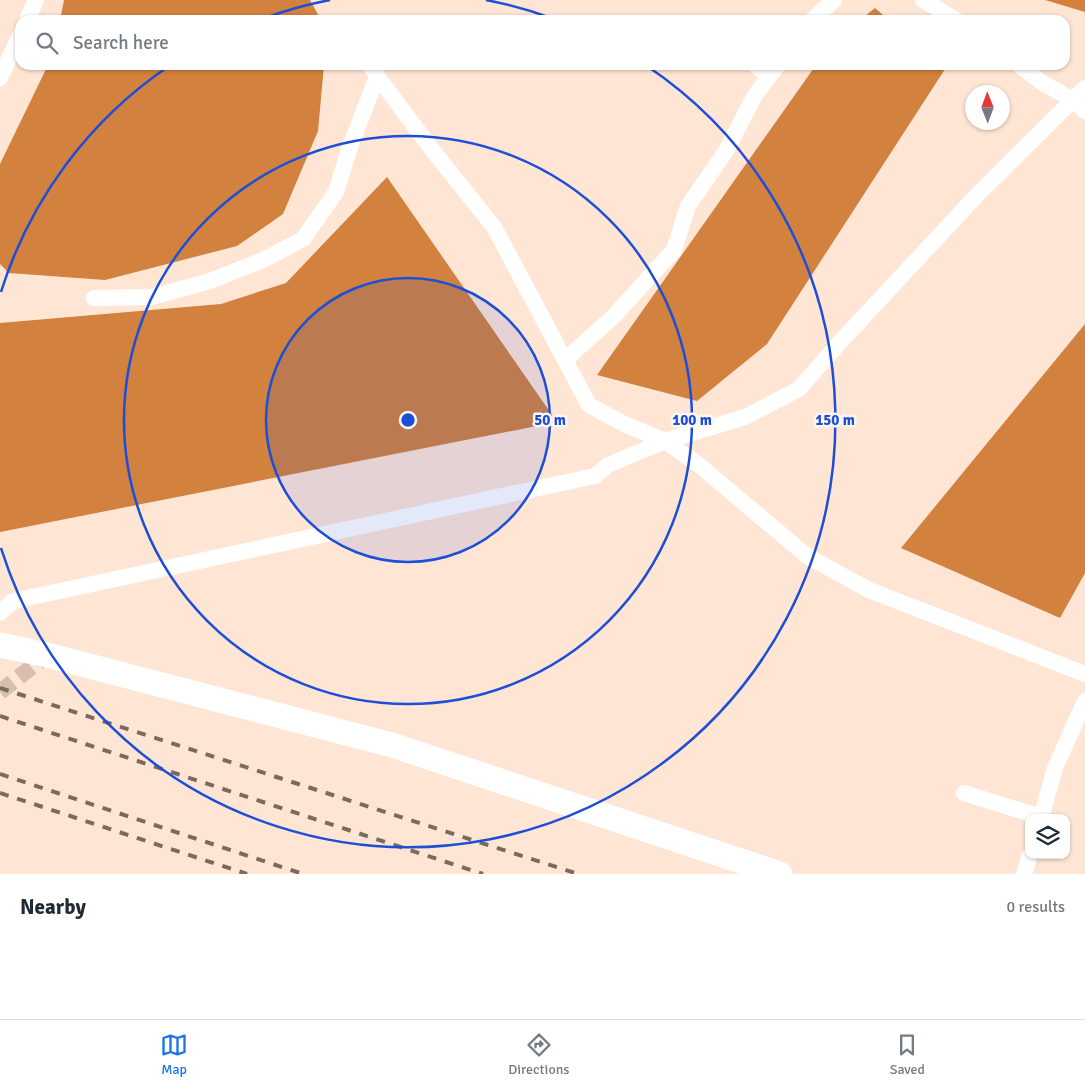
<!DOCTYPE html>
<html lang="en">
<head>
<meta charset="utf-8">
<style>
  body { margin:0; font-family:Signika,sans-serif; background:#f2f2f3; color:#1f2937 }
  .controls { position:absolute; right:15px; bottom:15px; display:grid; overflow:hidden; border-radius:10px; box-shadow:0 1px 4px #0004 }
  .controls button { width:45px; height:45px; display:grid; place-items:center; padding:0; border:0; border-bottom:1px solid #e0e1e3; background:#fff; color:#1f2937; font:25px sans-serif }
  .compass { position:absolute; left:965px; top:85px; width:45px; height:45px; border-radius:50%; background:#fff; box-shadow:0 1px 4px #0004; rotate:359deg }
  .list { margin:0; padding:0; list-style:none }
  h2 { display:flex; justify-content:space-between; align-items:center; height:65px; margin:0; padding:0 20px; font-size:21px }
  h2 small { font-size:16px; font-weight:400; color:#747a83 }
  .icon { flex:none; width:28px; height:28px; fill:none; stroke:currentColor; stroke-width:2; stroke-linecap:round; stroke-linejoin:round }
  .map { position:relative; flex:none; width:1085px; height:874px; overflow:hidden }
  .search { position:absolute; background:#fff; box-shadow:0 1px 4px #0004; left:15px; right:15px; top:15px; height:55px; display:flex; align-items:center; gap:12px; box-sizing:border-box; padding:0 18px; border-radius:15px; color:#747a83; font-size:19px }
  .sheet { height:145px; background:#fff }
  nav { display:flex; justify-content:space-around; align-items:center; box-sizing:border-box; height:70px; border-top:1px solid #e0e1e3; background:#fff; font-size:14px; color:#747a83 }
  nav a { display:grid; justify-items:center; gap:2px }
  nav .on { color:#1a73e8 }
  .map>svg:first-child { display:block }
  .water { fill:#d2813e }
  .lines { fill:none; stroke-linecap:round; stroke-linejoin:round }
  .street-tunnel { stroke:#d6bfb0; stroke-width:16; stroke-dasharray:16 8; stroke-linecap:butt }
  .street { stroke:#fff; stroke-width:16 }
  .primary { stroke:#fff; stroke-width:25 }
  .rail { stroke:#7b6b5f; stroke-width:4; stroke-dasharray:9 9; stroke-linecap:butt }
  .ring { fill:none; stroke:#1d4ed8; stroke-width:2.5 }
  .centre { fill:#1d4ed8; stroke:#fdf7f2; stroke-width:2.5 }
  .ring-label { font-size:15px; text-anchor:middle; font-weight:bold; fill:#1d4ed8; stroke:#fdf7f2; stroke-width:5; stroke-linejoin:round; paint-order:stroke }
</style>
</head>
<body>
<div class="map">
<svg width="1085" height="874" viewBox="0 0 1085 874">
  <rect width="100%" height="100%" fill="#ffe5d4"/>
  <!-- water -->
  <path class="water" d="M64,0h246l11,20h-261z
    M1045,0h40v12z
    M875,8l14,12h-29z
    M48,65h276l-6,66 -35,83 -46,32 -132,34 -96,-7 -9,-9v-100z
    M816,65l131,1 -180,278 -70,57 -100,-26z
    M387,177l170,245 -557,110v-209l221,-19 65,-21z
    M1085,324v249l-25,45 -159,-70z"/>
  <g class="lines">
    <!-- street-tunnel -->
    <path class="street-tunnel" d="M0,692l47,-37"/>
    <!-- street -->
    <path class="street" d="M923,0l33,20
      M27,20l9,-20
      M812,20l22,-20
      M369,65l61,82 64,80 95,178 35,19 41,17 34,24 108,91 62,34 216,84
      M755,65l14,12
      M1019,65l22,17 32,18 12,11
      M0,78l20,-43
      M94,298l58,-1 58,-16 53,-21 40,-21 33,-47 14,-45 27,-70
      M565,360l49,-44 60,-66 14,-44 38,-55 29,-56 23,-30
      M0,613l13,-12 582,-125 13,-11 57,-24 80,-24 54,-28 41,-47 139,-149 106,-105
      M964,793l77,24
      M1041,818l14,-50 30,-67
      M1024,874l6,-19"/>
    <!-- primary -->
    <path class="primary" d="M0,645l47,10 345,90 388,129"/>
    <!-- rail -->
    <path class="rail" d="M0,688l578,186
      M0,716l483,158
      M0,774l303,100
      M0,793l247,81"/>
  </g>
  <!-- distance rings -->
  <circle cx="408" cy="420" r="142" fill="#1d4ed8" fill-opacity=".12"/>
  <g class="ring">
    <circle cx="408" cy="420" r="142"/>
    <circle cx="408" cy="420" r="284"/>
    <path d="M1 292A427 427 0 0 1 169 66M262 19A427 427 0 0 1 330 0M486 0A427 427 0 0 1 554 19M647 66A427 427 0 1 1 1 548"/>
  </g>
  <circle cx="408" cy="420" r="8" class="centre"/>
  <g class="ring-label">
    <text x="550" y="425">50 m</text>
    <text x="692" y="425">100 m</text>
    <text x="835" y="425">150 m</text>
  </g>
</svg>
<div class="controls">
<button><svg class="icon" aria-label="layers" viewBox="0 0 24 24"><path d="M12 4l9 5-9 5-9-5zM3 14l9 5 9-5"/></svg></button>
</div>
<svg class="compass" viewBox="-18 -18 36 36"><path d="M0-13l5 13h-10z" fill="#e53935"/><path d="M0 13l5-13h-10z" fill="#747a83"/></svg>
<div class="search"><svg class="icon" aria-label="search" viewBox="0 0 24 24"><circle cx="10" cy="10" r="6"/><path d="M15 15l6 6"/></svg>Search here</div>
</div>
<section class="sheet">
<h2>Nearby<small>0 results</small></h2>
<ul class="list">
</ul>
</section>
<nav>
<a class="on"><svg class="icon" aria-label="map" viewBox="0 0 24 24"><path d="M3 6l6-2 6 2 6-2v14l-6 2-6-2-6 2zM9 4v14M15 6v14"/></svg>Map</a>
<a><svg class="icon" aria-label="directions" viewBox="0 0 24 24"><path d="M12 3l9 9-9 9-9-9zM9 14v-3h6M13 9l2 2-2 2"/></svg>Directions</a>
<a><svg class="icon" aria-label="saved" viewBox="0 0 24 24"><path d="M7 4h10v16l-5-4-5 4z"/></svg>Saved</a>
</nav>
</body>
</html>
